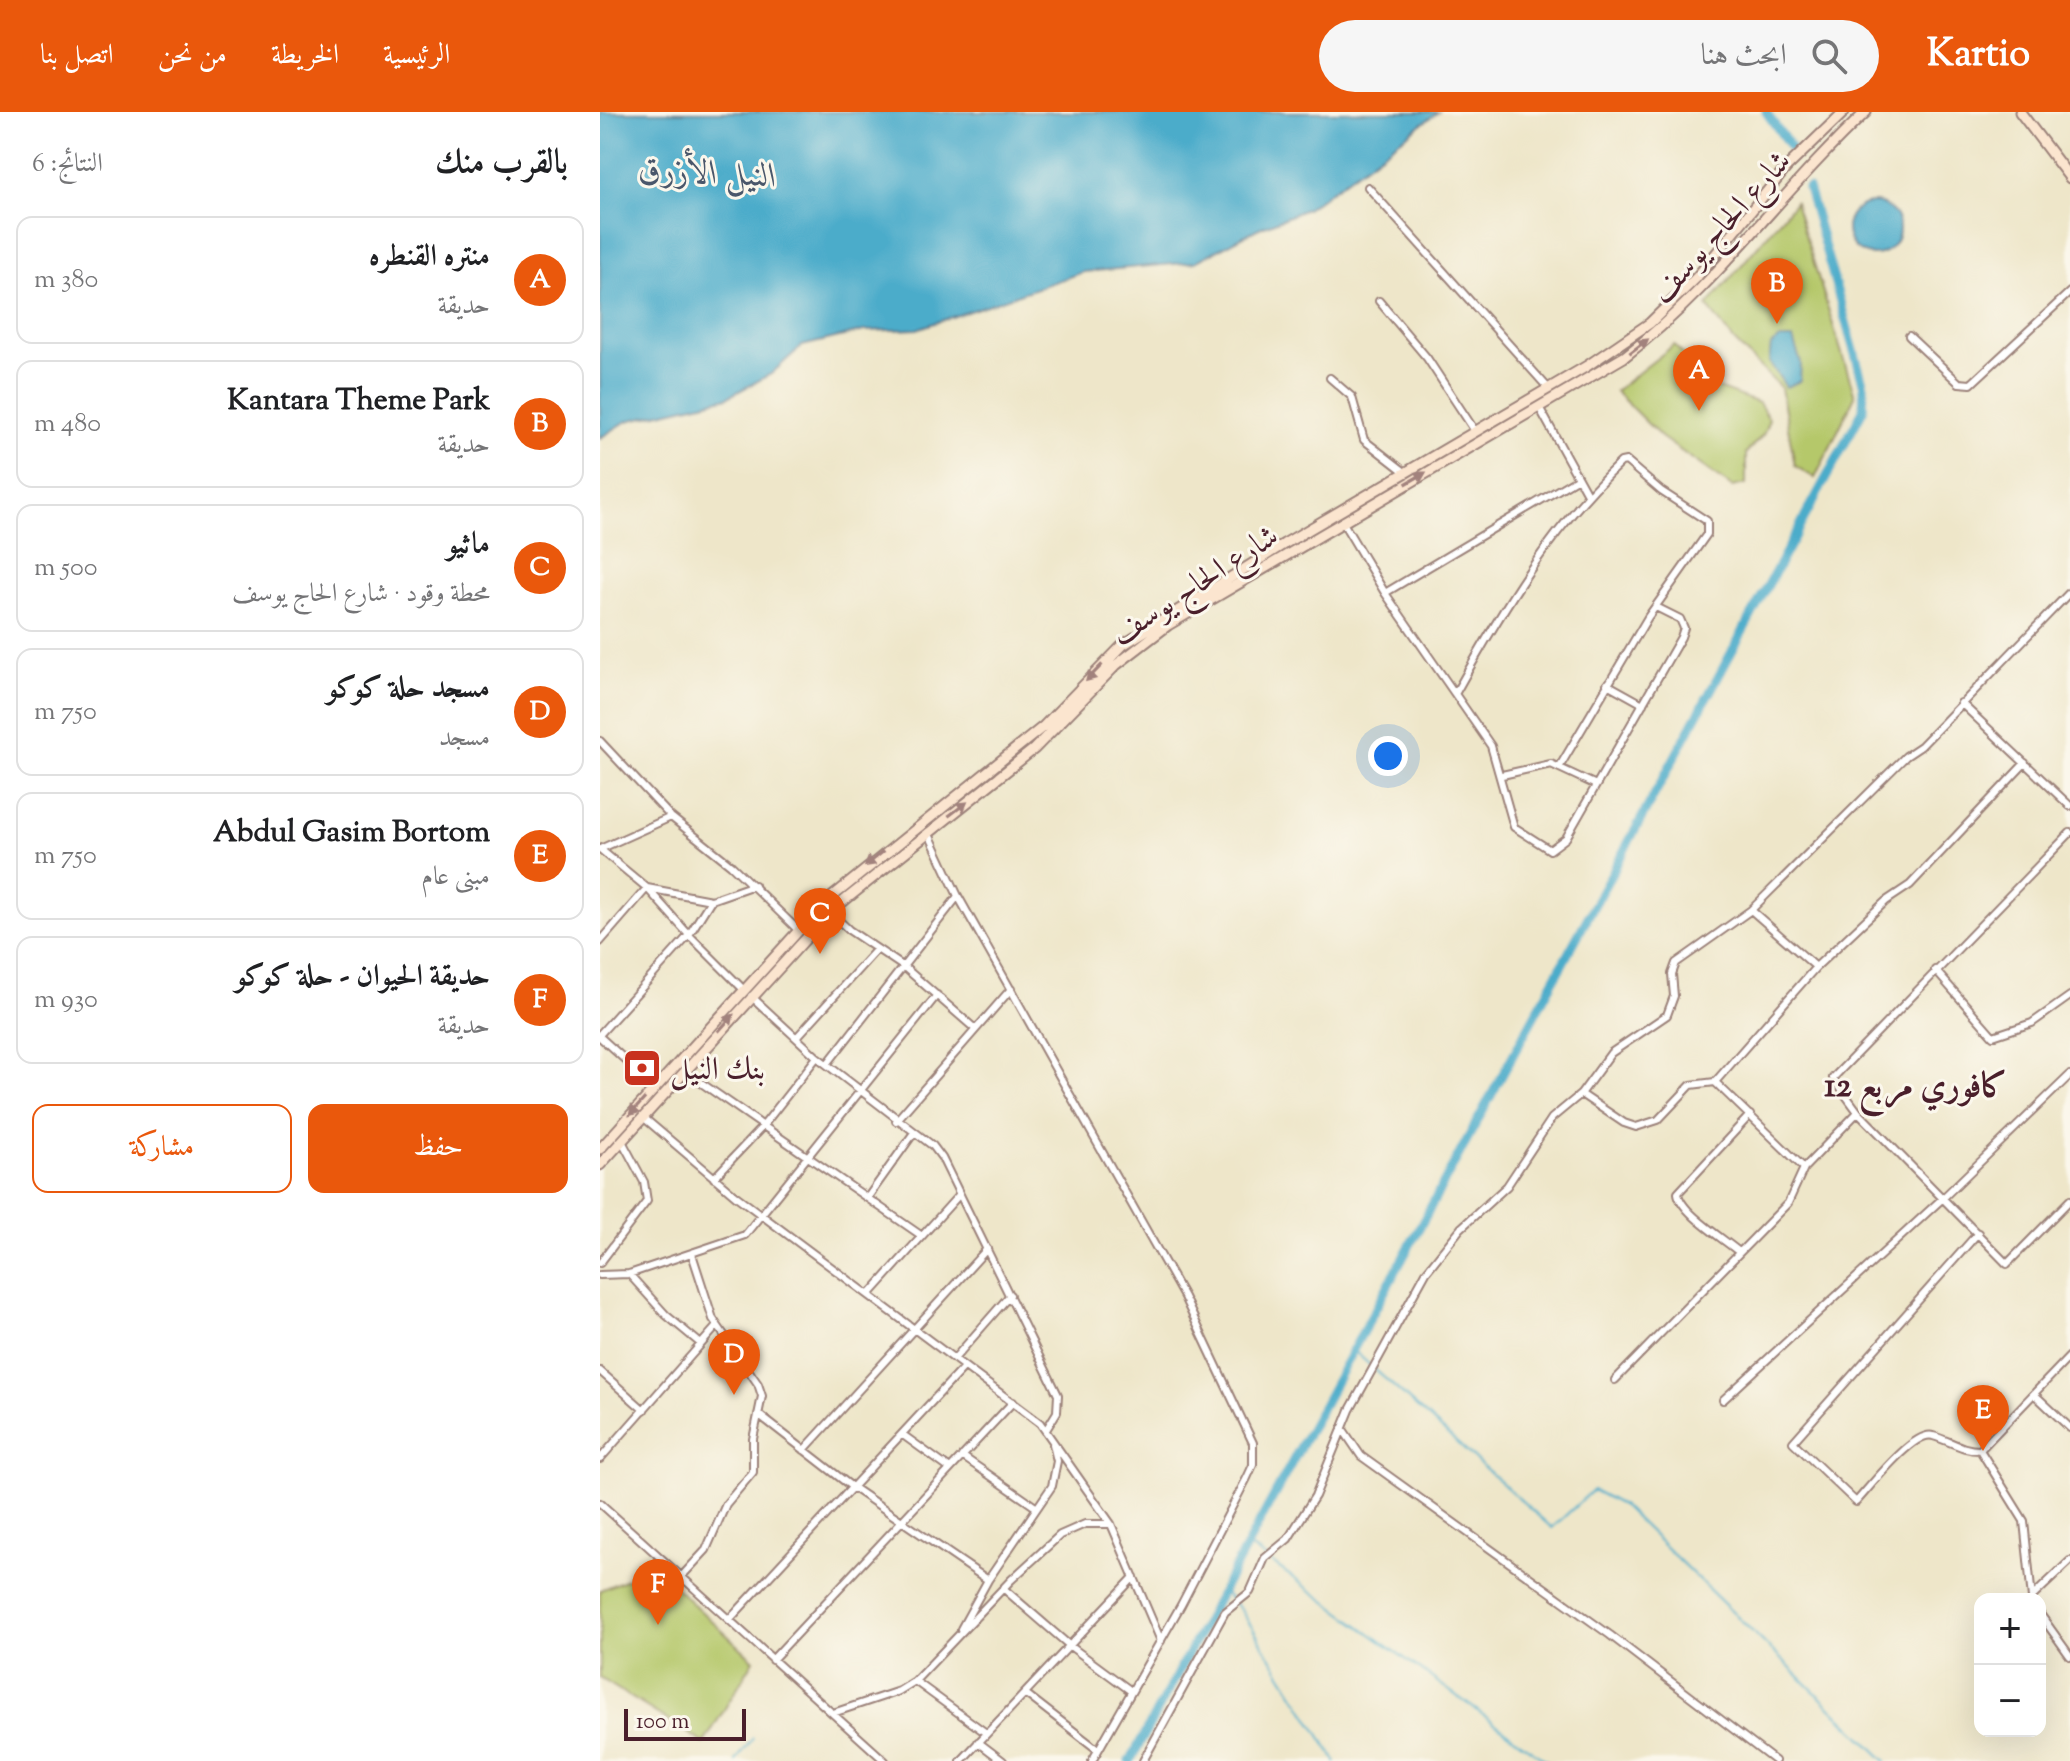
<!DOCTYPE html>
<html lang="ar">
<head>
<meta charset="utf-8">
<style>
  body { margin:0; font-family:"Sorts Mill Goudy",Amiri,serif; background:#f6f6f6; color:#202124; direction:rtl }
  .controls { position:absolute; right:24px; bottom:24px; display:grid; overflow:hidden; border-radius:16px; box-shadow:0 8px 32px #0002 }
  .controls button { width:72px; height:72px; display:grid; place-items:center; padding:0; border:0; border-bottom:2px solid #e0e0e0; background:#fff; color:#202124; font:40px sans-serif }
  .scale { position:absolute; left:24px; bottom:20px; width:122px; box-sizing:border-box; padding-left:8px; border:4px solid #4a1f2b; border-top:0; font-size:22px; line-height:28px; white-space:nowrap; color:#4a1f2b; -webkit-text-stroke:6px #fbf7ec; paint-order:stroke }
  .you { position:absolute; left:788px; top:644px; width:28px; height:28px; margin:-20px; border:6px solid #fff; border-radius:50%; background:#1a73e8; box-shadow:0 0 0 12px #1a73e833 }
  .badge { display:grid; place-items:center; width:52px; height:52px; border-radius:50%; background:#ea580c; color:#fff; font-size:26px; font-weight:700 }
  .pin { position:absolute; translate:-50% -66px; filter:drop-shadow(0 2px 4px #0008) }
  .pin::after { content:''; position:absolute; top:42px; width:28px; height:24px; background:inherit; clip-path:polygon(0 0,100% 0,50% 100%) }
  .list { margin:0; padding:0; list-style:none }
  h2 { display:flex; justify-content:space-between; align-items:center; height:104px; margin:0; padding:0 32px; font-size:34px }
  h2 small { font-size:26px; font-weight:400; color:#757577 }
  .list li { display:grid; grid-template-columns:52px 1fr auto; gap:24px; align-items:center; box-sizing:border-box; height:128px; margin:0 16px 16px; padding:0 16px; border:2px solid #e0e0e0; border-radius:16px }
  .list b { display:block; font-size:30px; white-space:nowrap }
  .list p { margin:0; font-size:26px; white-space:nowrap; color:#757577 }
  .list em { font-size:26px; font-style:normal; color:#757577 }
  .actions { display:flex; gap:16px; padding:24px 32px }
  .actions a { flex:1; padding:18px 0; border:2px solid #ea580c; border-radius:16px; text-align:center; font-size:28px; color:#ea580c }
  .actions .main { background:#ea580c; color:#fff }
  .icon { flex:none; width:44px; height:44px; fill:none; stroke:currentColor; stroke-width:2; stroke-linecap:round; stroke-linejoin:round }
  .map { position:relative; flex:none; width:1470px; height:1649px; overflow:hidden; direction:ltr }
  header { display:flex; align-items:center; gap:48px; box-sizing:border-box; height:112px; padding:0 40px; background:#ea580c; color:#fff }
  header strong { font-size:38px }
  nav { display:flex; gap:44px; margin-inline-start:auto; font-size:28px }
  .search { width:560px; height:72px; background:#f6f6f6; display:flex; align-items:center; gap:20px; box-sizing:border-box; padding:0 28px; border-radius:44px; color:#757577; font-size:30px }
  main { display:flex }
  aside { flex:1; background:#fff }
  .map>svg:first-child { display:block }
  .green { fill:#b5c86b; stroke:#80744b; stroke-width:2 }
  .water { fill:#4bacca; stroke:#4a667a; stroke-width:2 }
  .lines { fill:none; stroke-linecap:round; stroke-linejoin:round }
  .stream { stroke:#4bacca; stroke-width:2 }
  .canal { stroke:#4bacca; stroke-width:9 }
  .street-casing { stroke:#9c827a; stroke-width:10 }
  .secondary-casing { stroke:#9c827a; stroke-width:13 }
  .street { stroke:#fff; stroke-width:6 }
  .secondary { stroke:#fbe5cf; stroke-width:9 }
  .oneway { fill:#a2827d }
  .labels { text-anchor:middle; stroke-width:6; stroke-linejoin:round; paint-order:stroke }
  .street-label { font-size:32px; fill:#4a1f2b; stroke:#fbf7ec }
  .poi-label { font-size:32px; fill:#4a1f2b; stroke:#fbf7ec; text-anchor:start }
  .water-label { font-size:34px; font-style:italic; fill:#4a576b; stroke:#fbf7ec }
  .neighbourhood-label { font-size:34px; font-weight:bold; fill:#4a1f2b; stroke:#fbf7ec }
</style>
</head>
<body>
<header>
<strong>Kartio</strong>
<div class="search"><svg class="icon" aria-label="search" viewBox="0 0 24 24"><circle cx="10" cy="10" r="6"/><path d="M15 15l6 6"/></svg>ابحث هنا</div>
<nav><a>الرئيسية</a><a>الخريطة</a><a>من نحن</a><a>اتصل بنا</a></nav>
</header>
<main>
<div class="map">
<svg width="1470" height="1649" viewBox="0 0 1470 1649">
  <rect width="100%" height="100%" fill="#fbf7ec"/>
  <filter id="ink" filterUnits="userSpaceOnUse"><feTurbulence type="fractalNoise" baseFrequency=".0125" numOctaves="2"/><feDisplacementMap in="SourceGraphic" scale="16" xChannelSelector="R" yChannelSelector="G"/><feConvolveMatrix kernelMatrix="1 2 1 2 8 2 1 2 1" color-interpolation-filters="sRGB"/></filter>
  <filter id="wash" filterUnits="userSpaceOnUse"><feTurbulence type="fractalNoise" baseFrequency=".006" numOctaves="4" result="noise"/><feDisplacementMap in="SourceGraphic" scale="32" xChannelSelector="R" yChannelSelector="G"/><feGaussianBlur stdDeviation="1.8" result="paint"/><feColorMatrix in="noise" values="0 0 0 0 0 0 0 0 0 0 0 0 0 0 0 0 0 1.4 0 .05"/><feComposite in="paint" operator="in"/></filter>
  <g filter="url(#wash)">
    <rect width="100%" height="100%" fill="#eee6c9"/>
    <!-- green -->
    <path class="green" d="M1195,90l60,194 -40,82 -20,-12 -14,-78 -46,-46 -28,-36z
      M1074,233l38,41 47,17 10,16 -6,16 -17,18v31l-14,3 -71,-50 -46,-46z
      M54,1456l100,92 -50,83 -104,-65v-88z"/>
    <!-- water -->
    <path class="water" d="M0,0h838l-132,97 -49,20 -62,33 -112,10 -166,57 -53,2 -62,15 -31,28 -43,23 -101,24 -27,17z
      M1247 117a26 26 0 1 1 52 0a26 26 0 1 1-52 0Z
      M1180,227h13l8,24 -1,18 -14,6 -17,-25 2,-17z"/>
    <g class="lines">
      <!-- stream -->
      <path class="stream" d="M753,1238l199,178 41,-38 30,16 263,255
        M649,1434l298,215
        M624,1480l17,18 95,151
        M136,1649l17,-23"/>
      <!-- canal -->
      <path class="canal" d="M1166,0l25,36
        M530,1649l733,-1351 1,-24 -56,-198"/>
    </g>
  </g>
  <g filter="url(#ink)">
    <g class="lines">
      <!-- street casing -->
      <g class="street-casing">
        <path id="street" d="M768,75l181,202
          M779,189l48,57 48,73
          M1309,224l50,47 12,1 99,-92
          M730,266l22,19 12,43 41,32
          M939,295l48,87
          M742,409l43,72 106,153 23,81 36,23 16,-12 115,-201 3,-9 -4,-9 -24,-12
          M785,481l193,-115
          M1007,572l36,20
          M855,582c48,-86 95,-165 166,-232l5,-1 35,30 46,30v13l-59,83 -88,149
          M1361,591l109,103
          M0,629l71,76 60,48 66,64
          M902,663l49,-11 45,21
          M328,720l30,64 226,401 69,146v22l-6,13 -66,127 -89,156
          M1470,721l-237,245 25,34 149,152 63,-64
          M0,737l47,39 42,47 22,-35 43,-15
          M0,737l71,-32
          M1151,798l65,57 70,-66 24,-16 115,-122
          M230,800l19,18 55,37 70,61
          M0,830l47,-54 64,12
          M1335,858l58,66 39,-13 38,-27
          M151,884l66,61 116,89 9,12 116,237 -1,17 -11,18
          M0,922l89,-99 53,53
          M0,925l55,50
          M197,925l79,-87
          M228,951l130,-167
          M84,959l238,165
          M1115,970l101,-115
          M981,982l43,29 12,4 22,-7 33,-35 24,-3 89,86
          M43,1005l93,79 304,227 71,101 50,117
          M296,1009l115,-132
          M114,1066l49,-52 54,-69
          M268,1085l45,-63
          M1378,1121l-185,209 63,60c14,-15 58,-72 77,-66 18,5 28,14 47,14l90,-94
          M1139,1140c-15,-13 -59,-40 -61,-59l72,-78
          M0,1151l47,-62 -3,-19 -22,-41
          M29,1162l37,41 35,29
          M0,1163l29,-1 116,-39 192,-240
          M269,1183l89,-99
          M354,1247l56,-64
          M0,1259l44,39
          M1015,1268l173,-177 16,-35 54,-56
          M1434,1282l36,34
          M1123,1288l221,-203 126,-122
          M158,1302l94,73 136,93
          M742,1316l19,28 249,179 165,126
          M303,1323l47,34
          M204,1338l183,-201
          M1380,1338l44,71 8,78
          M362,1344l75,52
          M0,1347l117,-133
          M0,1391l285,258
          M81,1465l25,-27 20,-46 27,-32v-33l9,-43 -4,-12 -45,-65 -21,-65
          M403,1476l67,58 61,45
          M1432,1485l38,-36
          M1440,1502l30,42
          M129,1508l235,-253
          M361,1517l27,-49 64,-94 5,-25 -4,-17
          M172,1548l241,-258
          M315,1569l71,52
          M426,1582l72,56
          M233,1601l66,-22 16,-10 96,-101 49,-45 25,-11h26
          M378,1630l25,19
          M361,1649l173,-184
          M543,1649l82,-149 25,-20 15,-34 23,-19 27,-43 35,-86 76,-138 35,-44 46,-42 45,-68 29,-24 30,-41 56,-38 7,-19 -2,-22 4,-11 75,-53 155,-154 15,-10 149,-154"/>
      </g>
      <!-- secondary casing -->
      <g class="secondary-casing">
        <path id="secondary" d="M1420,0l50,66
          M0,1037l222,-244 222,-179 79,-81 161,-101 303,-178 63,-43 46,-45 91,-111 57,-55
          M0,1053l230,-253 204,-163 82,-84 52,-40 456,-268c92,-70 158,-167 242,-245"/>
      </g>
      <!-- street -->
      <use href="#street" class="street"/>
      <!-- secondary -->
      <use href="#secondary" class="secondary"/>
    </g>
    <!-- one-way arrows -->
    <defs><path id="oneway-solid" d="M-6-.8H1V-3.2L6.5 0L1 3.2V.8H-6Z" transform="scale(2)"/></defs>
    <g class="oneway">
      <use href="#oneway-solid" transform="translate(1039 234) rotate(-37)"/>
      <use href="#oneway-solid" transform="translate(816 366) rotate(-30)"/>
      <use href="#oneway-solid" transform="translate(494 561) rotate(134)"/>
      <use href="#oneway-solid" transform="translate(358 697) rotate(-37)"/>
      <use href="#oneway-solid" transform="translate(274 747) rotate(141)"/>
      <use href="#oneway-solid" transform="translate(126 911) rotate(-48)"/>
      <use href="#oneway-solid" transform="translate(37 995) rotate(132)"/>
    </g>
  </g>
  <!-- icons -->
  <defs>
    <g id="bank-square" transform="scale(2)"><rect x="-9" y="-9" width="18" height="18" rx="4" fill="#c8321e" stroke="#fbf7ec"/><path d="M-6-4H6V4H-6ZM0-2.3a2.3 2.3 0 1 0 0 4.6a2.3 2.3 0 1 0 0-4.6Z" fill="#fff"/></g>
  </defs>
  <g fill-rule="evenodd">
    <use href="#bank-square" x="42" y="956"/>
  </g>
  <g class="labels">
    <!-- street labels -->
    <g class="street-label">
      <text transform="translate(1120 114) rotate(-48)" y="11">شارع الحاج يوسف</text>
      <text transform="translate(594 472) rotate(-33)" y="11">شارع الحاج يوسف</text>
    </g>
    <!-- poi labels -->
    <g class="poi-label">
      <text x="70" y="967">بنك النيل</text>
    </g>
    <!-- water labels -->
    <g class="water-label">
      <text transform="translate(108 59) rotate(3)" y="12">النيل الأزرق</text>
    </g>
    <!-- neighbourhood labels -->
    <g class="neighbourhood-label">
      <text x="1316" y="984">كافوري مربع 12</text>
    </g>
  </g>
</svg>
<div class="controls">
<button>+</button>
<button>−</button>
</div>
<div class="scale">100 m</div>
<div class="you"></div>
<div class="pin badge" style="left:1099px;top:299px">A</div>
<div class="pin badge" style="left:1177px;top:212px">B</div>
<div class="pin badge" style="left:220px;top:842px">C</div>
<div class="pin badge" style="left:134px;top:1283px">D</div>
<div class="pin badge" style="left:1383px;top:1339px">E</div>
<div class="pin badge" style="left:58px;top:1513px">F</div>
</div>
<aside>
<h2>بالقرب منك<small>النتائج: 6</small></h2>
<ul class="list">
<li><span class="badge">A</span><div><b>منتره القنطره</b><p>حديقة</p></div><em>380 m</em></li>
<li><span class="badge">B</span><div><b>Kantara Theme Park</b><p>حديقة</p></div><em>480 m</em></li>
<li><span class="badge">C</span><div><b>ماثيو</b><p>محطة وقود · شارع الحاج يوسف</p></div><em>500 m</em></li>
<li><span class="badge">D</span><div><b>مسجد حلة كوكو</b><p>مسجد</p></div><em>750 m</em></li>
<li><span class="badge">E</span><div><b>Abdul Gasim Bortom</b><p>مبنى عام</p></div><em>750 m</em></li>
<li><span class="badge">F</span><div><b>حديقة الحيوان - حلة كوكو</b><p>حديقة</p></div><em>930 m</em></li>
</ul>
<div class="actions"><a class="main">حفظ</a><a>مشاركة</a></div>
</aside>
</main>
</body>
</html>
